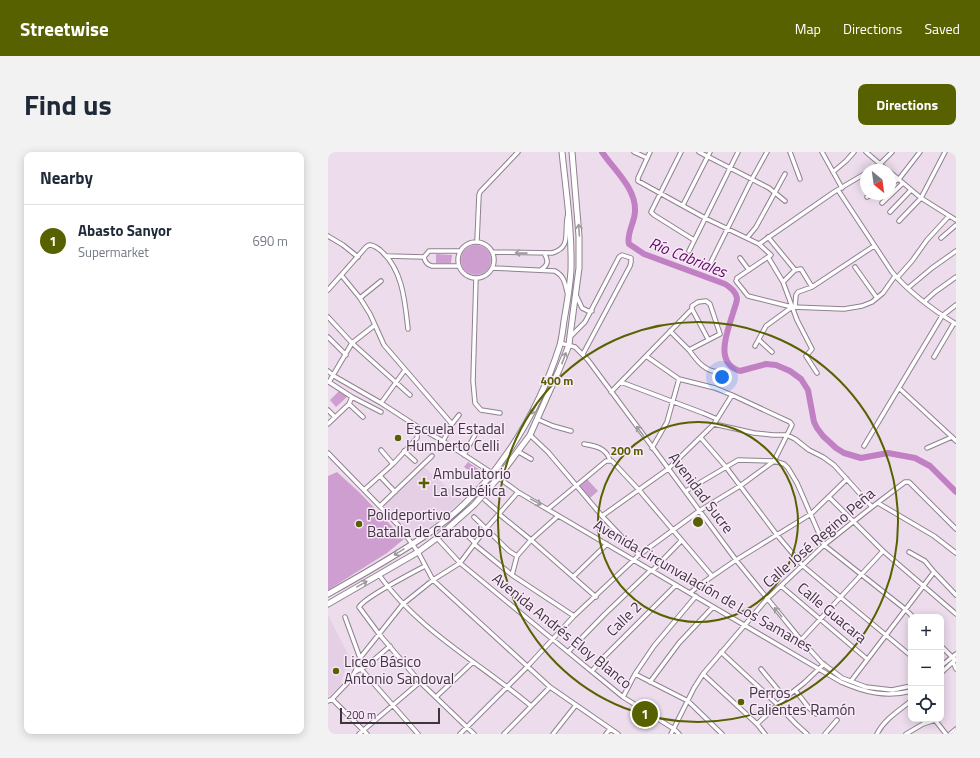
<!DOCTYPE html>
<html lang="en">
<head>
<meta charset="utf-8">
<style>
  body { margin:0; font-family:"Titillium Web",sans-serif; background:#f2f2f3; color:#1f2937 }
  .controls { position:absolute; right:12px; bottom:12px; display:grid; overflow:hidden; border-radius:8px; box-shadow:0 2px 10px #0003 }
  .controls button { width:36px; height:36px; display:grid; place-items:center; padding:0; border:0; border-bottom:1px solid #e0e1e3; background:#fff; color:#1f2937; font:20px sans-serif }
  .compass { position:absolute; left:532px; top:12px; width:36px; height:36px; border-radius:50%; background:#fff; box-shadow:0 2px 10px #0003; rotate:151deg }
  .scale { position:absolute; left:12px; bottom:10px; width:100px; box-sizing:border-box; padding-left:4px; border:2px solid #3d363d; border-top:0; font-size:11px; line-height:14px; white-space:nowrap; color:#3d363d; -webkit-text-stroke:3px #fae9fa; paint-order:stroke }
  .you { position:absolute; left:394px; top:225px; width:14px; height:14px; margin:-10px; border:3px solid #fff; border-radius:50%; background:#1a73e8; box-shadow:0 0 0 6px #1a73e833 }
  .badge { display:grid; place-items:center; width:26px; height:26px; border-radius:50%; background:#586100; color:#fff; font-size:13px; font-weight:700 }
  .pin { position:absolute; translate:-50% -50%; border:2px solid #fff; box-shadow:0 1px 4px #0006 }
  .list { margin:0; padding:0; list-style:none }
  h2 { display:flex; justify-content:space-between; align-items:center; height:52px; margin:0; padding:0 16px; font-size:17px }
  h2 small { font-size:13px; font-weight:400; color:#747a83 }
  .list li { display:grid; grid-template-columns:26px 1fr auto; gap:12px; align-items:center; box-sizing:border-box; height:72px; padding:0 16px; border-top:1px solid #e0e1e3 }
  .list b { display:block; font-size:15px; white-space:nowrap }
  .list p { margin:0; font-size:13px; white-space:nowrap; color:#747a83 }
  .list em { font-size:13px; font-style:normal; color:#747a83 }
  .icon { flex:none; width:22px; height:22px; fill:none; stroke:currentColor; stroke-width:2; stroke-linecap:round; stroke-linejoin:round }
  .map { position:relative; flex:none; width:628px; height:582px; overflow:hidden; border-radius:8px }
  header { display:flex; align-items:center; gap:24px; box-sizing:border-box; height:56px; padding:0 20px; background:#586100; color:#fff }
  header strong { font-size:19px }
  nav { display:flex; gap:22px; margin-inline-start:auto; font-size:14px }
  .intro { display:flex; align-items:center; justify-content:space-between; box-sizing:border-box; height:96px; padding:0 24px }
  h1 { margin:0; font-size:28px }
  .button { padding:10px 18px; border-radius:8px; background:#586100; color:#fff; font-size:14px; font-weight:700 }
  main { display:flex; gap:24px; padding:0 24px }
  aside { flex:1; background:#fff; border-radius:8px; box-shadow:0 2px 10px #0003 }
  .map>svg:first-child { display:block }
  .built { fill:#e4cfe5 }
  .green { fill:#cf9ed0 }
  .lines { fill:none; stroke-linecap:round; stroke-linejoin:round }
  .river { stroke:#c180c3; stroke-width:6 }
  .minor-casing { stroke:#908190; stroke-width:5.5 }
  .secondary-casing { stroke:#908190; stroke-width:7 }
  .minor { stroke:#fff; stroke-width:3.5 }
  .secondary { stroke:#fff; stroke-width:5 }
  .oneway { stroke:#9e9a9e }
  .ring { fill:none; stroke:#586100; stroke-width:2 }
  .poi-dot { fill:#586100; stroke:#fae9fa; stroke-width:1.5 }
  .labels { text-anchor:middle; stroke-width:3; stroke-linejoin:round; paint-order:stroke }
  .poi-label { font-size:15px; fill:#3d363d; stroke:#fae9fa; text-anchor:start }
  .street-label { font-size:15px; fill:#3d363d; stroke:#fae9fa }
  .water-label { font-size:16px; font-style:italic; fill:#5e0d63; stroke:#fae9fa }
  .centre { fill:#586100; stroke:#fae9fa; stroke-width:2 }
  .ring-label { font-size:12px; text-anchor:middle; font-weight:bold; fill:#586100; stroke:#fae9fa; stroke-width:3; stroke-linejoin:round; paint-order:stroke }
</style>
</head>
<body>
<header>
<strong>Streetwise</strong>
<nav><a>Map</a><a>Directions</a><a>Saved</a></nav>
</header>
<div class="intro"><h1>Find us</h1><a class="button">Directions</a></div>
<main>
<aside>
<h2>Nearby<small></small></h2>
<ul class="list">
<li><span class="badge">1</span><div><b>Abasto Sanyor</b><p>Supermarket</p></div><em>690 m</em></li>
</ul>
</aside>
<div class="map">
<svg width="628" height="582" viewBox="0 0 628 582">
  <rect width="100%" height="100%" fill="#ecdcec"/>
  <!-- built -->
  <path class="built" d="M95,314l39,34 -25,22 -15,10 -8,1 -5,-2 -26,-27z
    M0,463l21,41 -9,30 -12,11z"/>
  <!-- green -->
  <path class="green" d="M133 108a15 15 0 1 1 30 0a15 15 0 1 1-30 0Z
    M108,102l16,1 -1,8h-15z
    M13,237l6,8 -11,10 -6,-7z
    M140,310l13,9 -4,6 -13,-10z
    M9,320l22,20 45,47 -17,14 -59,37v-114z
    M259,327l11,12 -8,7 -11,-12z"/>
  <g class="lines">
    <!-- river -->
    <path class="river" d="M274,0c12,18 34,36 33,59 0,11 -9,23 -6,33l15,10 81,30c5,3 11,8 12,14 0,5 -3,11 -4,15 -6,20 -19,50 7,58l26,-7 10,1 14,6 11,8 7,11 6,32 3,6 6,8 13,12 8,5 17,5 27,-5 27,5 15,8 26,26"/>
    <!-- minor casing -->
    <g class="minor-casing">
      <path id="minor" d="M306,0l13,6
        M322,0l-12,26v3l67,37 54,26 12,11 -3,2 15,25 14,38 15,29 -6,7 11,17
        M353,0l-30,60 3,3 40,25
        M371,0l70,36 16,13
        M462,0l10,27
        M494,0l20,36
        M538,0l21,18
        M542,18l10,-6 12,-12
        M505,20l13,-11 8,-9
        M562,20l31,26 35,22
        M536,31l2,-2
        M562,32l9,-5 21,-27
        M510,38l54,82c18,21 41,38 64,52
        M539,45l6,-3
        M554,51l21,-20
        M355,53l27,-53
        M562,60l21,-22
        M571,69l22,-23 24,-46
        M0,84l15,9 15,12
        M440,85l27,33 -12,12
        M419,86l9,-11 29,-53
        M613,86l15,-13
        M149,89l2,-46 1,-3 38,-40
        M130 108a18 18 0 1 1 36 0a18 18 0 1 1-36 0Z
        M431,92l75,-52 32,-19
        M361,99l49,-99
        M165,100l59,1c21,-6 11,-22 16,-39
        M59,104l37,1
        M440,105l-31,21 -1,3 12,15 44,11 52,2 18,-3 10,-4 11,-9 12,-17
        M412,106l9,12
        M382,112l42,-85 15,-27
        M130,114h-26c-5,-1 -7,-4 -8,-9l5,-6h31
        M527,115l22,31
        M164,116l63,3c9,5 10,12 12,21
        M213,118c7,-5 8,-9 3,-17
        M467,118l6,-1 11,18
        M14,124l18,22 10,16 14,31 68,79 -9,17
        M148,126l-3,103 2,22 6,7 19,3
        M569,126l15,-17 15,-21 22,-24
        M580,136l24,-20 24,-17
        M0,138l38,-43 3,-2c5,0 7,2 11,5 23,19 25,52 28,79
        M248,143l6,13 6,3h4
        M32,146l21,-17
        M596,150l11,-10 21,-15
        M467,155l1,-12 2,-3 14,-5 62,-41
        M364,157l16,30
        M0,165l24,26 58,52
        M243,184l14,-14 34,-65 3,-2 9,3v4l-1,4 -47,88
        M0,185l18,18
        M431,188l13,12
        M232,191l15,4 13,13 148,200 65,80 21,23 20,15 24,9 26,3 19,-4
        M427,194l11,-20 26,-19
        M361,198c8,11 16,22 31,22
        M606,205l20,-34
        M0,219l6,5 47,27 37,24 25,14 49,32 26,19 323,190c23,10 45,16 70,9
        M0,230h1l23,-39 23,-18
        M293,230l82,31 14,6
        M571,236l53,49
        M283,240l81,-83v-3l6,-4 8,-1 4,3 10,30 -31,16 -19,-19
        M24,245l29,15
        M53,251l24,-33
        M21,252l14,13
        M0,258l7,7
        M209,267l16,7 18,5
        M0,272l21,-20 3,-7 -23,-15
        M124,272l7,-9
        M386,272l40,9 19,2h14l8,4 14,11 14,7 11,8 38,42
        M202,283l18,17 54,64 37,39
        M373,286l25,29 51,68 26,31 108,90
        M256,292c12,2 22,4 26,16
        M536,294l78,-130 14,-11
        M324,296l15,-26 12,-43
        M599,296l25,-11 4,4
        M53,298l12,14
        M76,299l11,10
        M191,300l12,7
        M0,301l71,73 19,26 15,28 117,107 68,47
        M136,303l12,-22
        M52,324l15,16
        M36,338l29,-26 24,-26 1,-11
        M358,339l52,-31 36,1 10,3 4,4 9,15 27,62 81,64 8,8
        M501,345l54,54 73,63
        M157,348l15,13
        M550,351l56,33 22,17
        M52,354l52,-50
        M220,357l58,-48h6l27,29 73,86
        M171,362l32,26 65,57
        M274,364l66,-47 46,-45 18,-29
        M146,365l35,34 8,5
        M135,379l12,12
        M109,386l23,25 108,89 55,45 51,32 5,5
        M146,392l38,31 62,41
        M581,400l16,9 9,11 22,23
        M97,414c-13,7 -60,31 -66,41l20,27 41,48 54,52
        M324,419l29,-30
        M51,423c41,57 100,87 152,131
        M184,423l5,-19 14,-16 27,-24
        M245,425l34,-33
        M453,434l86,73
        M362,441l11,-9 35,-24 75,-46 36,-35
        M17,465l15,41
        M473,488l82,-89
        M613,494l14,14
        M240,500l37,-38 46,-44
        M393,500l57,53 18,19 11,10
        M625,510l3,7
        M613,514l15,-12
        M33,517l8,-5 21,-18
        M433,517l24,29
        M264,519l11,-13 73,-73
        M27,520l6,-3 57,65
        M613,521l15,-14
        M307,522l53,27 34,33
        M375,522l54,50 8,10
        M523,529l83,-109
        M322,530l29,-39 34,-36
        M467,538l14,18 7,6
        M108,545l37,-35
        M295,545l12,-23 19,-28 42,-50
        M4,547l35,35
        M0,549l4,-2 18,-19 5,-8 5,-14 43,-54 30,-24 27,-17 24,-32 34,-39
        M429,572l28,-26 19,-15 20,-19
        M31,582l61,-52
        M132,582l67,-67 47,-51 65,-61 60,-44 41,-25 34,-25 18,-36 -2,-3 -58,-27 -17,-7 -36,-9 -33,-23
        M176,582l46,-47
        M225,582l23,-29
        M278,582l4,-5
        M343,582l23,-46 9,-14 64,-75 57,-54 48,-38 33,-25h4l47,47
        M497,582l12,-14
        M549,582c7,-14 21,-23 34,-33
        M578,582l17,-10 12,-4 11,14
        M622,582l6,-5"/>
    </g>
    <!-- secondary casing -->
    <g class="secondary-casing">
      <path id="secondary" d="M0,442c34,-19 69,-39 101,-61 64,-44 108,-116 131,-188 2,-8 3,-16 4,-24 3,-17 6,-34 7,-51 1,-40 -5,-79 -9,-118
        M0,452l90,-52 19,-14 37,-33 24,-27 32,-43 29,-65 10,-25 1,-9 9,-68v-32l-7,-84"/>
    </g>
    <!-- minor -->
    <use href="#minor" class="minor"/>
    <!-- secondary -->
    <use href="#secondary" class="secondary"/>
  </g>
  <!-- one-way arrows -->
  <defs><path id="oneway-shaft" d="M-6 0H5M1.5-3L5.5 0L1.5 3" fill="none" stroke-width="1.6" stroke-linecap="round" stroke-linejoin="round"/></defs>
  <g class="oneway">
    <use href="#oneway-shaft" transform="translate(251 78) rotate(-94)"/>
    <use href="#oneway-shaft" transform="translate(193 101) rotate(-179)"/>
    <use href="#oneway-shaft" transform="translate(236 206) rotate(-70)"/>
    <use href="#oneway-shaft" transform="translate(206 257) rotate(118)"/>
    <use href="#oneway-shaft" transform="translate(312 279) rotate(-127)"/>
    <use href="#oneway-shaft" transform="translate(208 350) rotate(29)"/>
    <use href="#oneway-shaft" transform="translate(71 400) rotate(148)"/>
    <use href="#oneway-shaft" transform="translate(34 432) rotate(-29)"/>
    <use href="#oneway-shaft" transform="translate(450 460) rotate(-129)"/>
  </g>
  <!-- distance rings -->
  <g class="ring">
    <circle cx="370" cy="370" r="100"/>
    <circle cx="370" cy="370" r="200"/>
  </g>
  <!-- markers -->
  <g class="poi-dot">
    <circle cx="70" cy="286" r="4"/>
    <path d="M94 325h4v4h4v4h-4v4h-4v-4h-4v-4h4z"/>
    <circle cx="31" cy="372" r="4"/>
    <circle cx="8" cy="519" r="4"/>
    <circle cx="413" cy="550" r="4"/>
  </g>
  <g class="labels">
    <!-- poi labels -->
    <g class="poi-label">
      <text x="78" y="282">Escuela Estadal<tspan x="78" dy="17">Humberto Celli</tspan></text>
      <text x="105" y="327">Ambulatorio<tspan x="105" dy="17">La Isabélica</tspan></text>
      <text x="39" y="368">Polideportivo<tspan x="39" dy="17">Batalla de Carabobo</tspan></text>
      <text x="16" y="515">Liceo Básico<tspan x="16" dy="17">Antonio Sandoval</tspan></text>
      <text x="421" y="546">Perros<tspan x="421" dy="17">Calientes Ramón</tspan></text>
    </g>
    <!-- street labels -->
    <g class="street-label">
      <text transform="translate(373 341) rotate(53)" y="5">Avenidad Sucre</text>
      <text transform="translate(491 386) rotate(-41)" y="5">Calle José Regino Peña</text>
      <text transform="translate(375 434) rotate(30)" y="5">Avenida Circunvalación de Los Samanes</text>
      <text transform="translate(504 461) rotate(40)" y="5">Calle Guacara</text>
      <text transform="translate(296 467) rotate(-45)" y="5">Calle 2</text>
      <text transform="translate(234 479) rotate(39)" y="5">Avenida Andrés Eloy Blanco</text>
    </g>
    <!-- water labels -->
    <g class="water-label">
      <text transform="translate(360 105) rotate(22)" y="6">Río Cabriales</text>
    </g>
  </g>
  <circle cx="370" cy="370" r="6" class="centre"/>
  <g class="ring-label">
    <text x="229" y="233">400 m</text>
    <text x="299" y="303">200 m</text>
  </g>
</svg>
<div class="controls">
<button>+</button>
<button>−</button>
<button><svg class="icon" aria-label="locate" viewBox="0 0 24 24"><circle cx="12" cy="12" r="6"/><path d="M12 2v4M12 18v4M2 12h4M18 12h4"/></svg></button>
</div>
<svg class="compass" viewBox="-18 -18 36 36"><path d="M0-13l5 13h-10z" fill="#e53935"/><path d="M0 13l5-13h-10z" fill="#747a83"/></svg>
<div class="scale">200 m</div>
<div class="you"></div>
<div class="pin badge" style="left:317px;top:562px">1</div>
</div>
</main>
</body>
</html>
